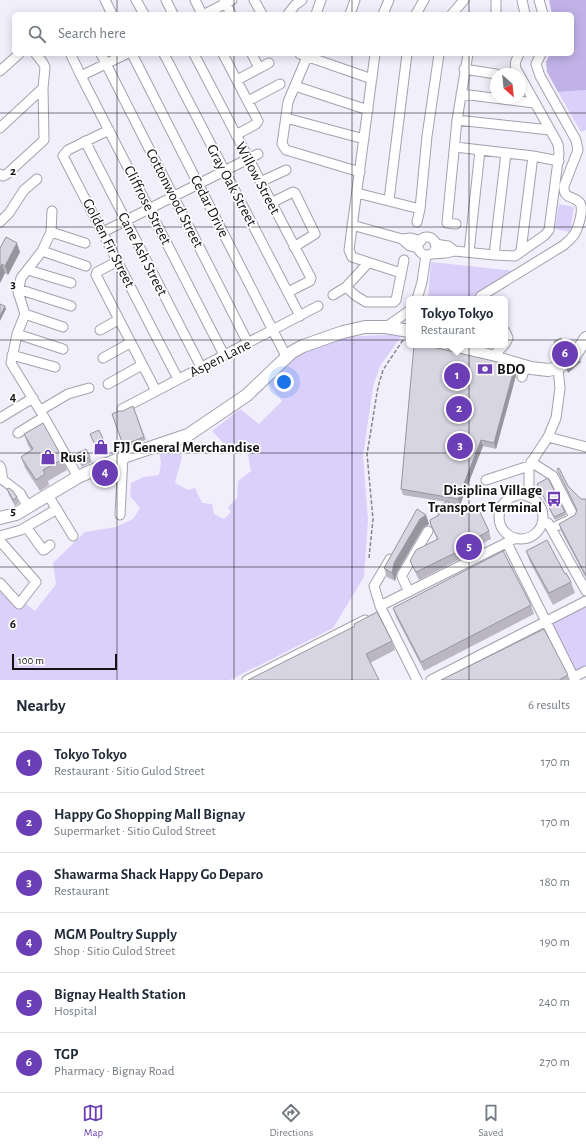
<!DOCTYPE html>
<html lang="en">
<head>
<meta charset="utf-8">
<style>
  body { margin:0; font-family:"Alegreya Sans",sans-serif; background:#f2f2f3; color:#1f2937 }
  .compass { position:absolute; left:490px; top:68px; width:36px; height:36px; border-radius:50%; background:#fff; box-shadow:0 2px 10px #0003; rotate:153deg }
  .scale { position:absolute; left:12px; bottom:10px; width:105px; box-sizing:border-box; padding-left:4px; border:2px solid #131216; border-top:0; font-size:11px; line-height:14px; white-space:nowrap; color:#131216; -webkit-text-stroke:3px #fff; paint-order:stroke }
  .you { position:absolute; left:284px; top:382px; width:14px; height:14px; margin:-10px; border:3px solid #fff; border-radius:50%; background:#1a73e8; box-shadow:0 0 0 6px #1a73e833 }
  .badge { display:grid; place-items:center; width:26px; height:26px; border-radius:50%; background:#6c3eb6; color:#fff; font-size:13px; font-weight:700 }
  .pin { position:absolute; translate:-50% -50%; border:2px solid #fff; box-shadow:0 1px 4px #0006 }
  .popup { position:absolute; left:406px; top:296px; width:102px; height:52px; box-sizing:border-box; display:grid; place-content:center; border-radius:6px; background:#fff; filter:drop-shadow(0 1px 3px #0005); font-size:13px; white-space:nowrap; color:#747a83 }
  .popup b { font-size:15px; color:#1f2937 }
  .popup::after { content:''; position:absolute; left:50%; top:100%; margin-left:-8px; border:8px solid transparent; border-top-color:#fff }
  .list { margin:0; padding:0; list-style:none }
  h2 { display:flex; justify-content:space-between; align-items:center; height:52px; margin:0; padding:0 16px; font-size:17px }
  h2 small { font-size:13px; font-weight:400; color:#747a83 }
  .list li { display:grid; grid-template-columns:26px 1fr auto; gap:12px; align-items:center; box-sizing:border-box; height:60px; padding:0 16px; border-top:1px solid #e0e1e3 }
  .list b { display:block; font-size:15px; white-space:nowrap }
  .list p { margin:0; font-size:13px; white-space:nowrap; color:#747a83 }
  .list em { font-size:13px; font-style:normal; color:#747a83 }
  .icon { flex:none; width:22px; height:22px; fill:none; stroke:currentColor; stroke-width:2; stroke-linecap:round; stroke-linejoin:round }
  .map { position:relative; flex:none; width:586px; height:680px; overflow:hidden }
  .search { position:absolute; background:#fff; box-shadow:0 2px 10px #0003; left:12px; right:12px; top:12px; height:44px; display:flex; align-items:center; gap:10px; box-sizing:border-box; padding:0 14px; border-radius:6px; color:#747a83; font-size:15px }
  .sheet { height:412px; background:#fff }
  nav { display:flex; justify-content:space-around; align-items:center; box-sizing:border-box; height:56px; border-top:1px solid #e0e1e3; background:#fff; font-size:11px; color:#747a83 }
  nav a { display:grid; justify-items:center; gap:2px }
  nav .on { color:#6c3eb6 }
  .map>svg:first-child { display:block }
  .green { fill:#dad0fa }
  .forest { fill:#c0b2e7 }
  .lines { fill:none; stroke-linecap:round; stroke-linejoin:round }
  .minor-casing { stroke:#a4a1ae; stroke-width:11 }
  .major-casing { stroke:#a4a1ae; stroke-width:14 }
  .path { stroke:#86848d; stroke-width:1.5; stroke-dasharray:4 2; stroke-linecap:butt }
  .minor { stroke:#fff; stroke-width:9 }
  .major { stroke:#fff; stroke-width:12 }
  .wall { fill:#bab7c2 }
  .shaded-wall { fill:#97959e }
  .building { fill:#d8d5e2; stroke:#97959e }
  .grid { fill:none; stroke:#131216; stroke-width:1; stroke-opacity:0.55 }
  .labels { text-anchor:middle; stroke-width:3.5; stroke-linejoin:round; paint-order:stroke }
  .street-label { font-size:15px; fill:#131216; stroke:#fff }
  .poi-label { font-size:15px; font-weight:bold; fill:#131216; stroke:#fff; text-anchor:start }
  .grid-label { font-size:13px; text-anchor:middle; font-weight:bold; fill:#131216; stroke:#fff; stroke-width:3.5; stroke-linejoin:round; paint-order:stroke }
</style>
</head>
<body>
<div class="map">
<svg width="586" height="680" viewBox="0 0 586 680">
  <rect width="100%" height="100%" fill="#f2effc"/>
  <!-- green -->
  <path class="green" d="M586,90v40l-5,2 -23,-40z
    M559,204l15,3 -4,25 -15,-3z
    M431,262l83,9 -38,28h-48z
    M403,334l-23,32 -7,21 -10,69 5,64 -4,57 -31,51 -103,52h-230v-93l20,22 6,-5 9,7 21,-27 -3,-21 32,-31 31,-5 17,-8 7,-11 -10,-12 1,-13 13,-6 15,-2 2,-12 -2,-12 16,-4 7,10 -7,26 13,7 7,-2 7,15 10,1 2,10 10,5 7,-7 -3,-5 9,-9 1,-17 13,-10 -4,-23 -15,4 -20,-21 28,-22 19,15 23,-23 -14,-18 35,-34 42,-12z
    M586,605v62l-11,5 -26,-49z"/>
  <!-- forest -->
  <path class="forest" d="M549,0h37v90l-28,2 -11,-20 -1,-10 4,-8h22v-40h-20z"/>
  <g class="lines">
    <!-- minor casing -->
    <g class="minor-casing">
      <path id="minor" d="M105,0l7,14
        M136,0l8,14
        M166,0l7,14
        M195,0l7,14
        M224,0l7,14
        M254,0l8,14
        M522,0l3,14
        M539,0l4,14
        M496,2v12
        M205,14l27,-14
        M288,14l7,-9 7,-5
        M316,14l5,-14
        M350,14l5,-14
        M383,14l6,-14
        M416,14l8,-14
        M452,14l12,-14
        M101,54l147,289
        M132,54l155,304
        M164,54l136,262
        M194,54l117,224 -1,3 -22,11
        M223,54l35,67 -2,3 -20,11
        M252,54l7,14
        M300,54l72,25
        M375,54l-26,196 3,7 49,16
        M71,55l10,21 143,279
        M307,57l-19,45 -6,42 4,6 74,22
        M464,69l32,5
        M0,71l19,-17
        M519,74c-6,-8 -4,-12 0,-20
        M81,76l45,-22
        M237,80l32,-17
        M295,86l73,24
        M461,94l73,9
        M248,101l32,-17
        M286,118l78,21
        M457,120l93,10
        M0,128l43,-40
        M109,130l-41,20 -5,6 115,223
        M85,141l116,226
        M455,147l78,9 26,5
        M0,174l3,2 4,-2 37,-34 -1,-52 2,-21 -2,-4 -7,-9
        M260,182l26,-12
        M357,193l63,16 7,-73 12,-82
        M389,200l18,-146
        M271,203l22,-11 2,1 20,41 -21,13
        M52,211l-1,21 -9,19 -21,27 -3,14 7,22 -8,20 -6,29 33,54 34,60
        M0,222l9,-9 15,-23 13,-11
        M417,222l3,-13
        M456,224l-9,-1 10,-103 11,-66
        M352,225l50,14
        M51,232l34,11
        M103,232l155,-78
        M418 246a9 9 0 1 1 18 0a9 9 0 1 1-18 0Z
        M418,248l-8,-2 -8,-7 9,-1 10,3
        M42,251l44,15
        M455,251l39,4 21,1 30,-21 4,-5 10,-77 -1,-9 -38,-68
        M521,251l12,-95
        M469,252l11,-102
        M432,254l14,-1 9,-2 -7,-5 -13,-2
        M494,255l12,-102
        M118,261l-21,11 -1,3 60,116
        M28,270l43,13
        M346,287l10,9 10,6h28l2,-2 8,-40
        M18,289l53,17
        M333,295l13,-8 22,-24
        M417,299l5,-17 4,-27
        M479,299l2,-3 83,-51c3,-3 6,-5 9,-9 5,-6 11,-26 7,-33 -6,-8 -17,-3 -16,-17l14,-36 -2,-10 -36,-64 -4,-12 5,-10
        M25,314l38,13
        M386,327l23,-16
        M100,330l18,-10
        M505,331l3,7 -3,6
        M17,334l46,15
        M12,355l43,12
        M492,357l12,-12
        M103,358l27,-15
        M522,377l3,-10
        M108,384l34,-19
        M122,409l196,-103
        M41,410l27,-16 21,-6
        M0,418l33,-20
        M18,433l26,-16
        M548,437l38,10
        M531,462l22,14 21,41 -2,2 -20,9
        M0,466c3,5 1,9 3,14l17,13 8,14
        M486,480l43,-14
        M499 517a22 22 0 1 1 44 0a22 22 0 1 1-44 0Z
        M529,497v-31l19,-29 8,-19 4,-30 -2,-20
        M51,500l22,36
        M120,515l3,-58
        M548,523l38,68
        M27,528l16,22h1l6,-5
        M0,536l21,-6 36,-21
        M0,541l36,41 -17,22 -19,-21
        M507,543l68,137
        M390,559l-16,27 6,20 37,74
        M409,592l-7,-15v-2l26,-44
        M380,606l136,-68
        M574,677l12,-6
        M247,680l118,-60
        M431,680l155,-79"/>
    </g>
    <!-- major casing -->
    <g class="major-casing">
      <path id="major" d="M453,345l78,23 17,2 10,-2 17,-13 11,-17
        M0,518l16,-4 62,-37 45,-20 65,-22 59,-40 45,-43 11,-6 40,-14 22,-5h21l23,4"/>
    </g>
    <!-- path -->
    <path class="path" d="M369,558l4,-39 -6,-65 11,-67 5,-17 20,-30"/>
    <!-- minor -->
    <use href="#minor" class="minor"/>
    <!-- major -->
    <use href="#major" class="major"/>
  </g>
  <!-- wall -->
  <path class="wall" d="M0,248l20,4 -12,23 -3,-2 -5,10z
    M554,342l13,10 -6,4 -5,-8z
    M515,366l2,6 -21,77 -13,-3 -23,59 -11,-2 4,9 16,-5 20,24 2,8 -32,17 1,3 -41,21 -6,-12 -3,-7 27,-22 -6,-14 7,-9 -3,-8 11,-6 -43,-7 -2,-6z
    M133,406l13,34 -22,8 -12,-34 11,-3z
    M24,434l39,25 4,11 -19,11 1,4 -9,6 -15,-23 -4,-11 10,-7 -3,-5z
    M90,434l14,7 2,6 -9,4z
    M76,454l14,3 2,5 -10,5 -4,-7z
    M557,469l11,17 13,13h5v79l-25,-47 -2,-7 16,-9 2,-4 -17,-35z
    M537,484l28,28 1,3 -11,5z
    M7,489l10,8 2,6 -4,3 -6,-11z
    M426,515l3,9 -6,4 -26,44 -2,9 -8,-4 -3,-9z
    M526,551l45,31 4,11 -22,12 -23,-43z
    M531,605l3,9 -110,57 -28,-54 -3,-9z
    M392,641l3,9 -25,13 -122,17z
    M568,675l1,5h-128z"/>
  <!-- shaded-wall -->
  <path class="shaded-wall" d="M17,243l3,9 -12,23 -3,-9z
    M2,264l3,9 -5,10v-15z
    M5,306l1,3 -6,12v-5z
    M565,346l2,6 -6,4 -2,-6z
    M578,356l3,6 -13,11 -2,-6z
    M515,366l2,6 -21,77 -2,-6z
    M481,440l2,6 -23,59 -2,-6z
    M426,515l3,9 -6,4 -26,44 -2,9 -3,-8 2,-10 26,-44z"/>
  <!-- building -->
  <path class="building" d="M6,237l11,6 -12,23 -3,-2 -2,4v-20z
    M0,304l5,2 -5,10z
    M561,338l4,8 -6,4 -5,-8z
    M414,345h10l91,21 -21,77 -13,-3 -23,59 -57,-10z
    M577,355l1,1 -12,11v-3z
    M133,406l11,31 -21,8 -11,-31 7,-3h4z
    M43,423l20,36 -20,11 2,4 -9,6 -15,-23 12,-8 -9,-15z
    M99,430l5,11 -9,4 -5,-11z
    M86,449l4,8 -10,4 -4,-7z
    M559,468l9,18 13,13h5v77l-27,-52 16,-9 2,-5 -20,-41z
    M548,478l17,34 -11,5 -17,-33z
    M9,488l4,3 4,6 -4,3 -6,-11z
    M448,501l5,11 15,-6 1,1 7,-3 13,27 -33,18 1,3 -41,20 -6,-11 6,-11 22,-11 -7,-14 -1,-5 9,-5 -4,-7z
    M417,509l9,6 -6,4 -26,44 -2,10 -8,-5z
    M547,540l18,34 1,-1 5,9 -22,11 -23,-42z
    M503,551l28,54 -110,57 -28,-54z
    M377,612l15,29 -26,13 13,26h-131l107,-54 -1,-2z
    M544,629l24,46 -9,5h-118z"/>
  <!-- grid -->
  <path class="grid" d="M117,0v14M234,0v14M352,0v14M469,0v14M117,54v626M234,54v626M352,54v626M469,54v626M0,113h586M0,227h586M0,340h586M0,453h586M0,567h586"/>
  <!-- icons -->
  <defs>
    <g id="bank-bare" transform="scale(1.2)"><path d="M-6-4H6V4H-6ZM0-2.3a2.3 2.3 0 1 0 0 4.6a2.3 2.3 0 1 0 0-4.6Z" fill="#6c3eb6" stroke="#fff" stroke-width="2.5" paint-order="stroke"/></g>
    <g id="shop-bare" transform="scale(1.2)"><path d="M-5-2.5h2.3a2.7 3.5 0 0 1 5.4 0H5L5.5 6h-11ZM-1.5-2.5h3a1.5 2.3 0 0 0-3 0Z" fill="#6c3eb6" stroke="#fff" stroke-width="2.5" paint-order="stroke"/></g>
    <g id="bus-bare" transform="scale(1.2)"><path d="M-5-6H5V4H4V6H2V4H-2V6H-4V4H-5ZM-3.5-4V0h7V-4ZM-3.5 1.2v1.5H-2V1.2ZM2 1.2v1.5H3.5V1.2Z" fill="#6c3eb6" stroke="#fff" stroke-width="2.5" paint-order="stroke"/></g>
  </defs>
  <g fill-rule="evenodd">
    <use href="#bank-bare" x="485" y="369"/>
    <use href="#shop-bare" x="101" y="447"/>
    <use href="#shop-bare" x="48" y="457"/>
    <use href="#bus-bare" x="554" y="499"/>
  </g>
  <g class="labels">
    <!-- street labels -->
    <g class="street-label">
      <text transform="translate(258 178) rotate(62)" y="5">Willow Street</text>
      <text transform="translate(232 185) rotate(62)" y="5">Gray Oak Street</text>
      <text transform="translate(175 198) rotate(63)" y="5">Cottonwood Street</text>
      <text transform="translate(148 205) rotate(63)" y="5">Cliffrose Street</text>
      <text transform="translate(210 206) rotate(63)" y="5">Cedar Drive</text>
      <text transform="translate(109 243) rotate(63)" y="5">Golden Fir Street</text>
      <text transform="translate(143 254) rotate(63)" y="5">Cane Ash Street</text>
      <text transform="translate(220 358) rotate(-27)" y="5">Aspen Lane</text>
    </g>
    <!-- poi labels -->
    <g class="poi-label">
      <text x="497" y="374">BDO</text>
      <text x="113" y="452">FJJ General Merchandise</text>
      <text x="60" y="462">Rusi</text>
      <text x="542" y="495" text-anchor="end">Disiplina Village<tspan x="542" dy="17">Transport Terminal</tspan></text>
    </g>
  </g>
  <g class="grid-label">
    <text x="13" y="175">2</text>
    <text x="13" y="288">3</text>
    <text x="13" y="401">4</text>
    <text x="13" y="515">5</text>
    <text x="13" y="628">6</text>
  </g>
</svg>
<svg class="compass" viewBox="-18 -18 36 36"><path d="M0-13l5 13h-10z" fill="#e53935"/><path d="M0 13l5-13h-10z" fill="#747a83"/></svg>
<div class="scale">100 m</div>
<div class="you"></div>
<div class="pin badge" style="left:457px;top:376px">1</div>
<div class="popup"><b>Tokyo Tokyo</b>Restaurant</div>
<div class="pin badge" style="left:459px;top:409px">2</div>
<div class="pin badge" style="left:460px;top:446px">3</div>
<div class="pin badge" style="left:105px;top:473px">4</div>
<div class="pin badge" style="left:469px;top:547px">5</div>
<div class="pin badge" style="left:565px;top:354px">6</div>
<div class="search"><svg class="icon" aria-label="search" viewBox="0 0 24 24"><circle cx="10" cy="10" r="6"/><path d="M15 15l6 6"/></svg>Search here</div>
</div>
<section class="sheet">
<h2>Nearby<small>6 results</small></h2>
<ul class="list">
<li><span class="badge">1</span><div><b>Tokyo Tokyo</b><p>Restaurant · Sitio Gulod Street</p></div><em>170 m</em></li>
<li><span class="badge">2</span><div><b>Happy Go Shopping Mall Bignay</b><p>Supermarket · Sitio Gulod Street</p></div><em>170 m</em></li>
<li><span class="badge">3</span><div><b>Shawarma Shack Happy Go Deparo</b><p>Restaurant</p></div><em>180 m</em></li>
<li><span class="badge">4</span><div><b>MGM Poultry Supply</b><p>Shop · Sitio Gulod Street</p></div><em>190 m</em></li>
<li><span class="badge">5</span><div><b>Bignay Health Station</b><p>Hospital</p></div><em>240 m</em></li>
<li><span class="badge">6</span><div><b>TGP</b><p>Pharmacy · Bignay Road</p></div><em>270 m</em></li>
</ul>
</section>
<nav>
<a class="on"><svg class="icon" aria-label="map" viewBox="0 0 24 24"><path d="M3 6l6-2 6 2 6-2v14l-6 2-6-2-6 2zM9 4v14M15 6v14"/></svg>Map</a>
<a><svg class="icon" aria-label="directions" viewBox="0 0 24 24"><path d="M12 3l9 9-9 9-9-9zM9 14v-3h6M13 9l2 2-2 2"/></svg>Directions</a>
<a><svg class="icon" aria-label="saved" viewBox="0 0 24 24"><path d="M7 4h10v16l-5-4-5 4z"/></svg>Saved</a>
</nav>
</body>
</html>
